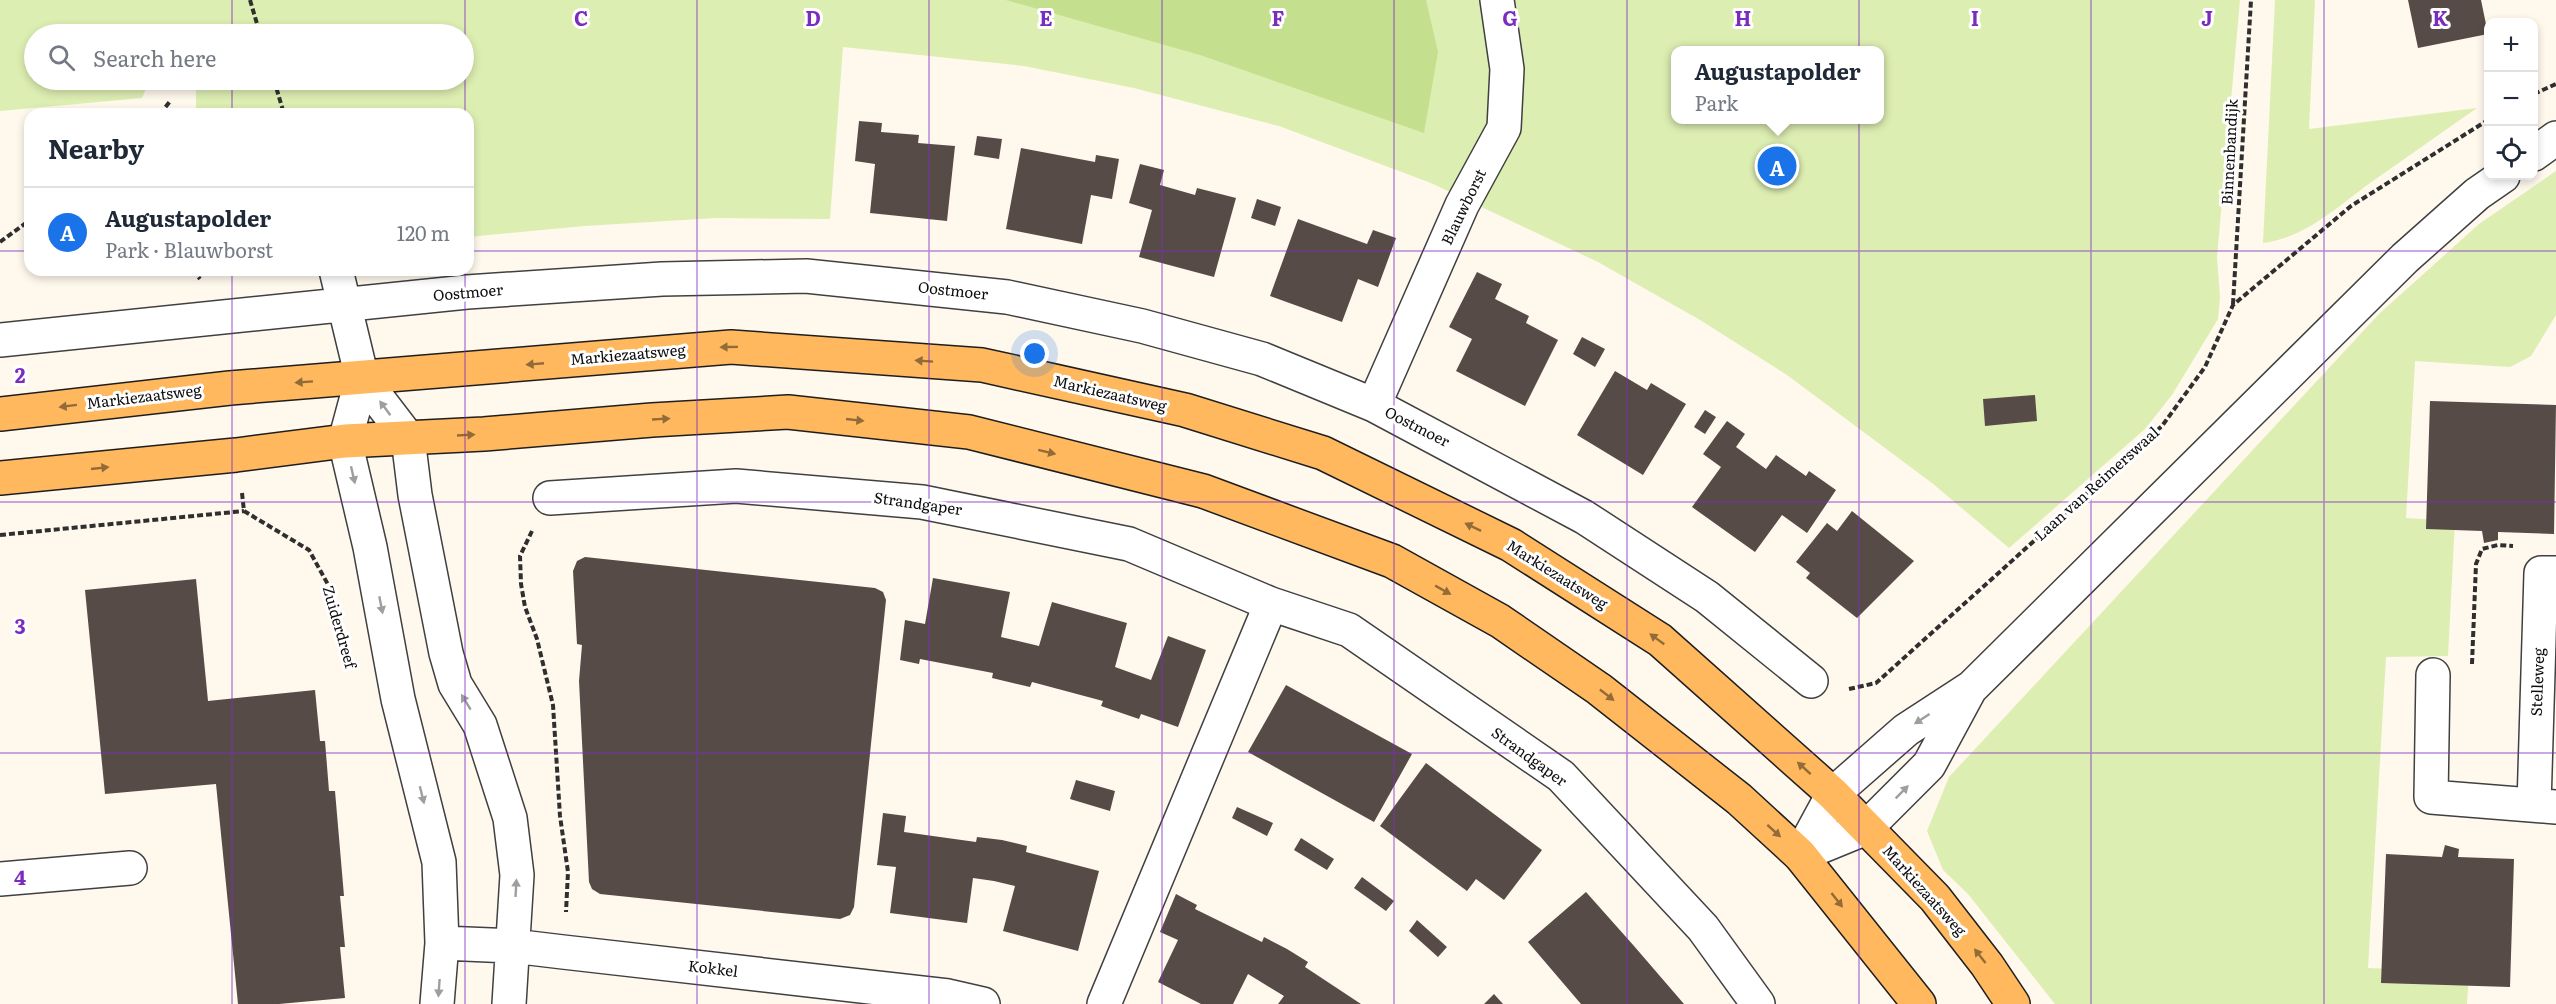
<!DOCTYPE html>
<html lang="en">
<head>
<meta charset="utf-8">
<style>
  body { margin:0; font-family:Literata,serif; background:#f2f2f3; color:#1f2937 }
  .controls { position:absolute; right:18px; top:18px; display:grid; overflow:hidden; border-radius:12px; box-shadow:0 3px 9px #0003 }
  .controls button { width:54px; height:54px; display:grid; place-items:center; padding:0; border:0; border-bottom:2px solid #e0e1e3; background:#fff; color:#1f2937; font:30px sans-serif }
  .you { position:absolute; left:1035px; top:354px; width:21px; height:21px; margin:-15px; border:4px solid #fff; border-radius:50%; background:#1a73e8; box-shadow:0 0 0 9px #1a73e833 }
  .badge { display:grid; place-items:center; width:39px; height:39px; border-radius:50%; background:#1a73e8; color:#fff; font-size:20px; font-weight:700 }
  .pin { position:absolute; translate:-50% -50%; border:3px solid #fff; box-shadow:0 2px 6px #0006 }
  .popup { position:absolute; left:1671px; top:46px; width:213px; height:78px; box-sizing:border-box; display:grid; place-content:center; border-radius:12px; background:#fff; filter:drop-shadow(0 2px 4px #0005); font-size:20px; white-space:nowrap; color:#747a83 }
  .popup b { font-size:22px; color:#1f2937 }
  .popup::after { content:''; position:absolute; left:50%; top:100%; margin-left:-12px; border:12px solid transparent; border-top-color:#fff }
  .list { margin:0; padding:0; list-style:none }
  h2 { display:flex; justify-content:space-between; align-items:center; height:78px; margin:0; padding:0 24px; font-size:26px }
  h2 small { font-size:20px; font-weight:400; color:#747a83 }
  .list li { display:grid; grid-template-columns:39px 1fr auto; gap:18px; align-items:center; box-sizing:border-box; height:90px; padding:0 24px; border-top:2px solid #e0e1e3 }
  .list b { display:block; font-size:22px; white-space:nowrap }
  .list p { margin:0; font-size:20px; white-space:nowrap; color:#747a83 }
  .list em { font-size:20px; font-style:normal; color:#747a83 }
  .icon { flex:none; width:33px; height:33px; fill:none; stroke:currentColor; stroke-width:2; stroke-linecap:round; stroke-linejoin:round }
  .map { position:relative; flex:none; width:2556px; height:1004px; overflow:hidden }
  .search { position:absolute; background:#fff; box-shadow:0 3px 9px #0003; left:24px; top:24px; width:450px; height:66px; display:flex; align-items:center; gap:15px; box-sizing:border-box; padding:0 21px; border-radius:33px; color:#747a83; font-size:22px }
  .panel { position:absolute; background:#fff; box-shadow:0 3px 9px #0003; left:24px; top:108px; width:450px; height:168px; border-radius:18px }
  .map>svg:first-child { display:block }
  .green { fill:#ddeeb2; fill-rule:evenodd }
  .forest { fill:#c4e08f }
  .building { fill:#574b48 }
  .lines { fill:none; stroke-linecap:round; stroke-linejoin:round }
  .minor-casing { stroke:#404040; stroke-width:36 }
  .major-casing { stroke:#1e1e1e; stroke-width:36 }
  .path { stroke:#2f2f2f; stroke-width:4; stroke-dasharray:6 3; stroke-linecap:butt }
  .minor { stroke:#fff; stroke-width:33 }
  .major { stroke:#ffb85d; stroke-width:33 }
  .oneway { fill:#926b39 }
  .oneway2 { fill:#9e9e9e }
  .grid { fill:none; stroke:#7b2cbf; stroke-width:1.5; stroke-opacity:0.55 }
  .labels { text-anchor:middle; stroke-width:6; stroke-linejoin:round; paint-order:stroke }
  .street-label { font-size:15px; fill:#0d0d0d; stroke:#fff }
  .grid-label { font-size:20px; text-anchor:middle; font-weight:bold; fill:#7b2cbf; stroke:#fff; stroke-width:6; stroke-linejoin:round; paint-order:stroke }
</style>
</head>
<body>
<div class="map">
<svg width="2556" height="1004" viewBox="0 0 2556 1004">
  <rect width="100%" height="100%" fill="#fff8ed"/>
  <!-- green -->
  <path class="green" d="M0,0h2240l-23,257 3,41 -2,21 -46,76 -27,34 -136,119 -77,-65 -145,-108 -87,-55 -102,-58 -167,-79 -152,-57 -145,-38 -110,-22 -181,-19 -13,172 -114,-1 -132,8 -116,11v-123h-272v-23l-9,-11h277v-46h-430v46h116l-8,18 -142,13zM1675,51h204v69h-204z
    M2275,0h40l-6,129 168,-21c-36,25 -71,50 -107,75 -34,25 -64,54 -107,60z
    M2556,171v144l-25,41 -21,11 -95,-6 -9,157 49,3 -7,135 -62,1 -18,311 101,4 -2,32h-412l-87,-110 -25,-24 -16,-39 22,-54 430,-463 100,-90z"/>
  <!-- forest -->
  <path class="forest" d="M1006,0h420l12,52 -14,81 -224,-78z"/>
  <!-- building -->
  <path class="building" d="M2408,0h73l7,34 -70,14z
    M859,121l23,2 -1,9 38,3 -1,8 37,3 -8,75 -77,-8 5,-49 -20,-3z
    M977,136l25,3 -3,20 -25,-4z
    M1021,148l74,14 1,-7 23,4 -7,40 -21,-4 -9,49 -76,-15z
    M1140,164l24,6 -4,15 35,10 2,-7 39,10 -22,79 -75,-20 13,-47 -23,-7z
    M1257,199l24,8 -6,19 -24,-8z
    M1298,219l69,25 6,-14 23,8 -18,49 -20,-8 -16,43 -72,-26z
    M1477,272l25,12 -7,15 34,17 -3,7 32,17 -33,66 -69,-35 16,-32 -23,-12z
    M1582,337l23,12 -10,18 -22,-13z
    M1615,371l32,19 4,-7 35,21 -43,71 -66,-40z
    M2035,395l2,26 -52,5 -2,-27z
    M2430,401l126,4 -2,129 -56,-2v8l-14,3 -2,-12 -56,-2z
    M1705,410l11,7 -11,17 -11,-7z
    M1727,421l18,13 -9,13 30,22 10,-14 30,21 3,-5 27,19 -29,43 -25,-18 -27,37 -63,-45 29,-40 -18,-13z
    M1852,511l62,50 -57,57 -51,-40 4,-5 -14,-11 31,-39 10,8z
    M585,557l290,31 8,4 3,8 -32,307 -4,8 -10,4 -240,-25 -8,-5 -3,-7 -10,-201 3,-36 -5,-1 -4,-73 4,-10z
    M933,578l77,14 -9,45 38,9 13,-44 75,21 -12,44 36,13 17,-44 38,14 -28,77 -37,-13 -2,5 -38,-13 2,-5 -71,-19 -2,5 -38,-9 1,-5 -73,-14 -1,5 -19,-4 5,-40 20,4z
    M196,579l12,122 107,-11 5,51h5l4,50h6l9,105h-4l5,51h-5l5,51 -66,6h-41l-22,-220 -111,10 -20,-204z
    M1286,685l126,69 -38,68 -126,-70z
    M1426,763l116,87 -38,50 -28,-21 -9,12 -87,-65z
    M1076,780l39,11 -5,20 -40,-12z
    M1237,807l36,16 -6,13 -35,-18z
    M883,813l23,3 -2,16 72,10 1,-5 25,3 25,6 -1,6 73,19 -21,80 -75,-20 12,-45 -21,-5 -21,-3 -6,45 -77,-10 6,-46 -19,-2z
    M1301,838l33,21 -7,11 -33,-20z
    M2445,845l14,4 -1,8 56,2 -4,128 -129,-4 5,-129 56,3z
    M1362,877l32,24 -8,10 -32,-23z
    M1586,892l48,54 50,58h-103l-6,-7 -47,-55z
    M1176,894l21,11 -2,4 67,33 2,-5 23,12 21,13 -3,5 56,37h-83l6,-8 -36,-22 -15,30h-32l-43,-22 20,-42 -18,-8z
    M1417,920l30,27 -9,10 -29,-26z
    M1494,994l9,10h-19z"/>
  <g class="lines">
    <!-- minor casing -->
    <g class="minor-casing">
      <path id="minor" d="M2534,154l22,-16
        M336,270l26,108 46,60 7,57 31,158 9,31 25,41 30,93 7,57 -8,129
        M0,340l467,-48 195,-13 144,-3 201,21 135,29 120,33 112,46 210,112 123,80 104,84
        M362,378l-17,63 25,106 28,152 41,163 3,81 -5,61
        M1374,405l88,-200 42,-77 3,-59 -10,-69
        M550,498l186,-12 186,16 207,42 142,60 78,26 212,146 142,152 55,76
        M2433,675l-2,122 125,10
        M2534,805l7,-232h15
        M1800,855l33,-61 73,-64 66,-43 433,-429 72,-64 26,-18
        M1800,855l66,-27 63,-63 40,-74
        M0,879l130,-11
        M442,943l71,3 50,6 385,44 35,8
        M1104,1004l167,-400"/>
    </g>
    <!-- major casing -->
    <g class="major-casing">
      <path id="major" d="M0,414l230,-26 501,-41 251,18 203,45 138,43 188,92 149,95 173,154 102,104 52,67 26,39
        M0,478l236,-23 109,-14 139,-7 168,-14 136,-8 181,20 234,59 189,70 108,60 99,68 140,110 61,56 119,149"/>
    </g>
    <!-- path -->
    <path class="path" d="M250,0l10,34
      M274,80l10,34
      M2534,94l22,-10
      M160,114l11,-14
      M0,242l30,-22
      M193,270l7,9
      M2233,304l18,-304
      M242,493l2,18 65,39 22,40 16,64
      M532,531l-12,25 1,28 4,23 12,32 16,66 7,111 8,56 -2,40
      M0,535l244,-24
      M2472,664l4,-100 6,-15 16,-4 15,1
      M1849,689l27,-6 286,-257 43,-59 28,-62 118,-99 137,-86"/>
    <!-- minor -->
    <use href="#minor" class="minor"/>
    <!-- major -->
    <use href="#major" class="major"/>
  </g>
  <!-- one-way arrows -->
  <defs><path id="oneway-solid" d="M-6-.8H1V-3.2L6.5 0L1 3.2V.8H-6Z" transform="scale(1.5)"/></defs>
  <g class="oneway">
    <use href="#oneway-solid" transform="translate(729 347) rotate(179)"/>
    <use href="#oneway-solid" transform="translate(924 361) rotate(-176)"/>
    <use href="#oneway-solid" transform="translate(535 364) rotate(175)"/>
    <use href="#oneway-solid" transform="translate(304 382) rotate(176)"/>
    <use href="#oneway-solid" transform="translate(68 406) rotate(173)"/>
    <use href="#oneway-solid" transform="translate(661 419) rotate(-3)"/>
    <use href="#oneway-solid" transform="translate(855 420) rotate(6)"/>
    <use href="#oneway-solid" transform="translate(466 435) rotate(-3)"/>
    <use href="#oneway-solid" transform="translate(1047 452) rotate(14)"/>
    <use href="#oneway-solid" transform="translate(100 468) rotate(-6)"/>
    <use href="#oneway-solid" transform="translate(1473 527) rotate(-154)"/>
    <use href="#oneway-solid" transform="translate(1443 590) rotate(29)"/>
    <use href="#oneway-solid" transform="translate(1657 639) rotate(-144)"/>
    <use href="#oneway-solid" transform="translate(1607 695) rotate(38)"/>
    <use href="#oneway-solid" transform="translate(1804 768) rotate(-138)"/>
    <use href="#oneway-solid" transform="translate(1774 831) rotate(42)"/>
    <use href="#oneway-solid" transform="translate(1837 900) rotate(52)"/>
    <use href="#oneway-solid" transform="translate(1980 956) rotate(-128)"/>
  </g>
  <g class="oneway2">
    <use href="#oneway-solid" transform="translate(385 408) rotate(-127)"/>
    <use href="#oneway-solid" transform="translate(353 475) rotate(77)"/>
    <use href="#oneway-solid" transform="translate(381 605) rotate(79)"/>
    <use href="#oneway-solid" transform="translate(466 702) rotate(-121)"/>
    <use href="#oneway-solid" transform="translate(1922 719) rotate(147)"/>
    <use href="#oneway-solid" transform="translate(1902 792) rotate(-45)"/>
    <use href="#oneway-solid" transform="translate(422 795) rotate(76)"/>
    <use href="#oneway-solid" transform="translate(516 888) rotate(-87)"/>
    <use href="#oneway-solid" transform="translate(439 988) rotate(94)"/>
  </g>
  <!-- grid -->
  <path class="grid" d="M232,0v34M465,0v114M697,0v1004M929,0v1004M1162,0v1004M1394,0v1004M1627,0v1004M1859,0v1004M2091,0v1004M2324,0v1004M232,80v34M0,251h30M468,251h2088M232,270v734M465,270v734M0,502h2556M0,753h2556"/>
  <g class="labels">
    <!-- street labels -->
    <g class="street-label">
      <text transform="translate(2230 152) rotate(-87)" y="5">Binnenbandijk</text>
      <text transform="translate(1464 207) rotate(-64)" y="5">Blauwborst</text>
      <text transform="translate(953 291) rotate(6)" y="5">Oostmoer</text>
      <text transform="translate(468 293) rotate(-5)" y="5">Oostmoer</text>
      <text transform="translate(628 355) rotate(-5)" y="5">Markiezaatsweg</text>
      <text transform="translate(1110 394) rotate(13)" y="5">Markiezaatsweg</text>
      <text transform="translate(144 397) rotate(-7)" y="5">Markiezaatsweg</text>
      <text transform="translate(1417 427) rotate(27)" y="5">Oostmoer</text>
      <text transform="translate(2097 484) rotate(-42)" y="5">Laan van Reimerswaal</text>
      <text transform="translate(918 504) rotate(8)" y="5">Strandgaper</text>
      <text transform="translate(1557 575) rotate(32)" y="5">Markiezaatsweg</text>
      <text transform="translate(339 627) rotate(74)" y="5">Zuiderdreef</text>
      <text transform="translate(2538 682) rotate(-88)" y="5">Stelleweg</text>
      <text transform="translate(1529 757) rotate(36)" y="5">Strandgaper</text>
      <text transform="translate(1924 891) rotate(48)" y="5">Markiezaatsweg</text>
      <text transform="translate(713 969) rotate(7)" y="5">Kokkel</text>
    </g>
  </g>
  <g class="grid-label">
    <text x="581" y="26">C</text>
    <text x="813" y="26">D</text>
    <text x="1046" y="26">E</text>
    <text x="1278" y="26">F</text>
    <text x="1510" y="26">G</text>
    <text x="1743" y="26">H</text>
    <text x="1975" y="26">I</text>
    <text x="2207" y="26">J</text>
    <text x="2440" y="26">K</text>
    <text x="20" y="383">2</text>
    <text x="20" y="634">3</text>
    <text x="20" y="885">4</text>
  </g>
</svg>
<div class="controls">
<button>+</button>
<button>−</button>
<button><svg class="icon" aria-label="locate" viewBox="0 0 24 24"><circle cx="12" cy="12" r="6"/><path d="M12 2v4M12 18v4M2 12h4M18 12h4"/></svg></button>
</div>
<div class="you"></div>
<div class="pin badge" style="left:1777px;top:166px">A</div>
<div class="popup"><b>Augustapolder</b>Park</div>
<div class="search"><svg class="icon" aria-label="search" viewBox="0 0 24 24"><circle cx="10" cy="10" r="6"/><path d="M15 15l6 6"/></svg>Search here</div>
<section class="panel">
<h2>Nearby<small></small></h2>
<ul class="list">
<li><span class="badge">A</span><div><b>Augustapolder</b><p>Park · Blauwborst</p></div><em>120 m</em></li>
</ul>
</section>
</div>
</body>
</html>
